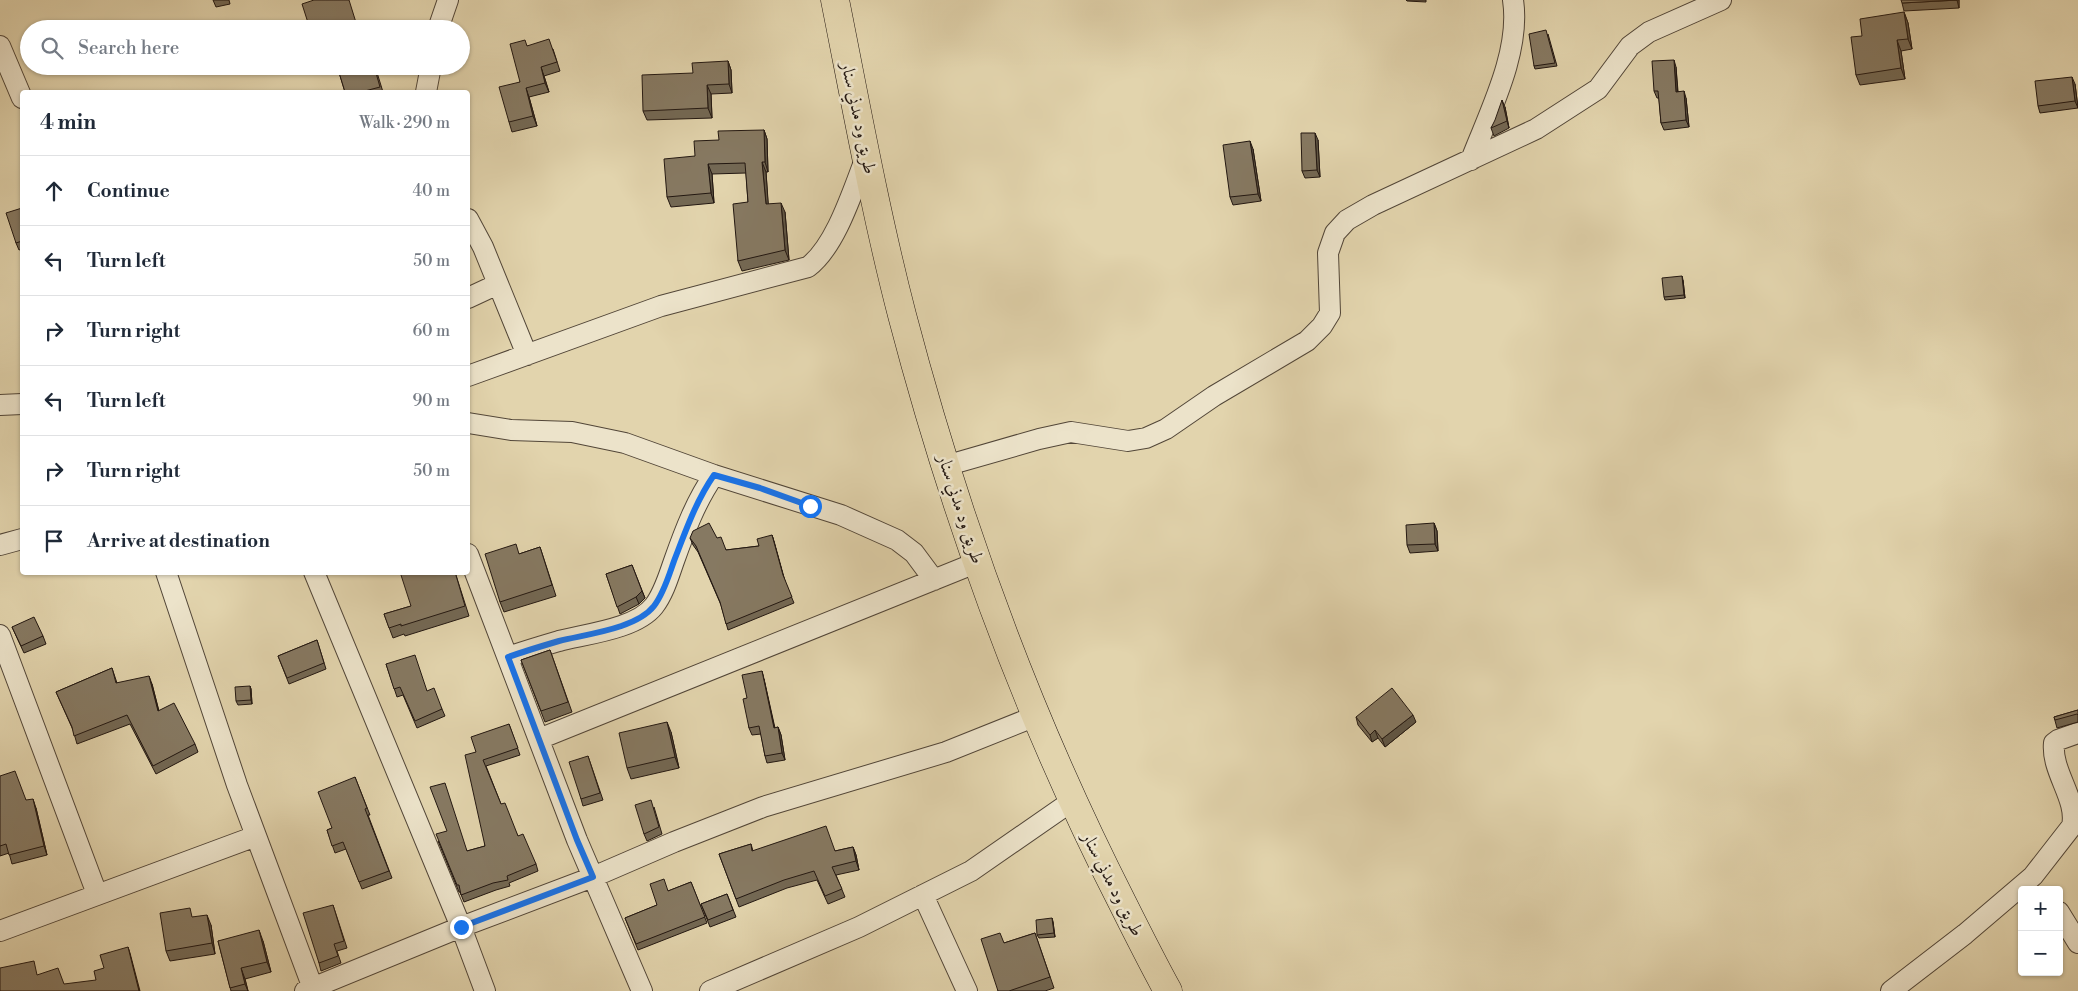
<!DOCTYPE html>
<html lang="en">
<head>
<meta charset="utf-8">
<style>
  body { margin:0; font-family:"Libre Bodoni",Amiri,serif; background:#f6f6f7; color:#1f2937 }
  .controls { position:absolute; right:15px; bottom:15px; display:grid; overflow:hidden; border-radius:5px; box-shadow:0 1px 4px #0004 }
  .controls button { width:45px; height:45px; display:grid; place-items:center; padding:0; border:0; border-bottom:1px solid #e0e1e3; background:#fff; color:#1f2937; font:25px sans-serif }
  .stop { position:absolute; width:15px; height:15px; margin:-11px; border:4px solid #1a73e8; border-radius:50%; background:#fff }
  .stop.end { background:#1a73e8; border-color:#fff; box-shadow:0 1px 5px #0008 }
  .list { margin:0; padding:0; list-style:none }
  h2 { display:flex; justify-content:space-between; align-items:center; height:65px; margin:0; padding:0 20px; font-size:21px }
  h2 small { font-size:16px; font-weight:400; color:#747a83 }
  .list li { display:grid; grid-template-columns:32px 1fr auto; gap:15px; align-items:center; box-sizing:border-box; height:70px; padding:0 20px; border-top:1px solid #e0e1e3 }
  .list b { display:block; font-size:19px; white-space:nowrap }
  .list em { font-size:16px; font-style:normal; color:#747a83 }
  .icon { flex:none; width:28px; height:28px; fill:none; stroke:currentColor; stroke-width:2; stroke-linecap:round; stroke-linejoin:round }
  .map { position:relative; flex:none; width:2078px; height:991px; overflow:hidden }
  .search { position:absolute; background:#fff; box-shadow:0 1px 4px #0004; left:20px; top:20px; width:450px; height:55px; display:flex; align-items:center; gap:12px; box-sizing:border-box; padding:0 18px; border-radius:28px; color:#747a83; font-size:19px }
  .panel { position:absolute; background:#fff; box-shadow:0 1px 4px #0004; left:20px; top:90px; width:450px; height:485px; border-radius:5px }
  .map>svg:first-child { display:block }
  .lines { fill:none; stroke-linecap:round; stroke-linejoin:round }
  .minor-casing { stroke:#524638; stroke-width:22 }
  .trunk-casing { stroke:#221711; stroke-width:29 }
  .minor { stroke:#ece3ca; stroke-width:20 }
  .trunk { stroke:#e2d4ad; stroke-width:28 }
  .wall { fill:#736854; stroke:#221711 }
  .shaded-wall { fill:#5e5545; stroke:#221711 }
  .building { fill:#867962; stroke:#221711 }
  .route { stroke:#1a73e8; stroke-width:6 }
  .labels { text-anchor:middle; stroke-width:5; stroke-linejoin:round; paint-order:stroke }
  .street-label { font-size:18px; fill:#221711; stroke:#ece3ca }
</style>
</head>
<body>
<div class="map">
<svg width="2078" height="991" viewBox="0 0 2078 991">
  <rect width="100%" height="100%" fill="#e2d4ad"/>
  <filter id="stains"><feTurbulence type="fractalNoise" baseFrequency=".004" numOctaves="4"/><feColorMatrix values="0 0 0 0 .2 0 0 0 0 .09 0 0 0 0 .02 0 0 0 .5 -.17"/></filter>
  <radialGradient id="worn" r=".72"><stop offset=".6" stop-color="#630" stop-opacity="0"/><stop offset="1" stop-color="#630" stop-opacity=".3"/></radialGradient>
  <g class="lines">
    <!-- minor casing -->
    <g class="minor-casing">
      <path id="minor" d="M438,29l10,-29
        M0,46l22,52
        M426,92l5,-26
        M1471,160c18,-47 50,-108 42,-160
        M468,219l15,28 44,108
        M468,298l30,-14
        M468,376l193,-70 147,-39c28,-21 45,-77 58,-110
        M0,405l22,-1
        M468,423l43,7 61,2 53,11 89,32 127,40 56,25 17,13 20,27
        M945,466l94,-27 32,-7 57,9 18,-3 20,-9 48,-33 93,-55 15,-15 8,-13 -2,-60 7,-20 12,-13 26,-15 163,-76 62,-40 32,-43 19,-14 72,-32
        M0,545l22,-6
        M468,554l109,286 65,151
        M166,572l71,213 77,206
        M314,572l147,355 24,64
        M0,635l97,259
        M508,657c17,-6 34,-11 51,-16 27,-7 77,-12 95,-35 10,-13 15,-31 20,-45 11,-31 22,-60 40,-86
        M539,739l439,-177
        M923,895l44,96
        M2059,912l19,31
        M0,931l256,-95
        M305,991l156,-64 132,-50 81,-35 89,-35 183,-55 90,-36
        M710,991l149,-64 112,-56 101,-70
        M1891,991l74,-57 68,-58 39,-50c6,-27 -21,-54 -18,-83l4,-3 20,-7"/>
    </g>
    <!-- trunk casing -->
    <g class="trunk-casing">
      <path id="trunk" d="M835,0c21,105 40,211 67,315 53,202 125,401 220,587 15,30 30,60 46,89"/>
    </g>
    <!-- minor -->
    <use href="#minor" class="minor"/>
    <!-- trunk -->
    <use href="#trunk" class="trunk"/>
  </g>
  <!-- wall -->
  <path class="wall" d="M213,0h16l1,4 -14,3z
    M1406,0h20v2l-19,-1z
    M1959,0v8l-55,3 -2,-8z
    M1904,12l4,11 4,26 -11,2 4,28 -45,6 -4,-10 6,-39z
    M1548,34l9,32 -22,3 -1,-3z
    M527,46l26,3 7,22 -16,5 5,16 -20,5 8,29 -25,6 -3,-10 11,-40z
    M728,61l3,9 1,23 -21,1 1,24 -65,2 -4,-9 50,-38z
    M337,66h38l8,26h-38z
    M1676,67l2,24 8,7 3,29 -25,3 -3,-7 -2,-25h-2l-3,-7z
    M2075,84l3,24 -38,5 -2,-7z
    M1505,107l4,21 -15,8 -3,-8z
    M764,130l3,9 1,33h-2l2,32 17,8 4,48 -47,11 -4,-10 10,-59 -2,-29 -34,1 2,29 -43,4 -4,-10 28,-41z
    M1318,140l2,37 -15,1 -3,-7z
    M1253,149l8,52 -28,4 -3,-8z
    M22,208v41l-3,1 -3,-7z
    M1683,280l2,18 -20,2 -1,-3z
    M1434,523l3,8 1,20 -28,2 -3,-8z
    M772,535l12,44 10,24 -66,27 -7,-25 -23,-53 -5,-7 -3,-7h27l9,12 33,-4z
    M540,547l16,49 -52,16 -4,-10 19,-48z
    M632,565l13,33 -6,6 -19,10 -14,-40z
    M455,572l14,44 -64,20 -1,-2 -11,4 -9,-24 27,-8z
    M12,627l31,9 3,8 -22,9z
    M317,640l9,29 -37,15 -11,-28z
    M550,650l22,62 -27,10 -24,-62z
    M386,664l41,27 15,18 3,7 -28,12 -14,-33 -6,2z
    M112,668l5,15 35,1 7,27 36,33 3,8 -42,22 -26,-50 -53,20 -4,-14 -17,-38z
    M764,679l11,49 3,-1 3,8 4,25 -18,3 -2,-7 -4,-22 -9,1 -3,-7 -2,-30z
    M250,686l1,3 1,15 -14,1 -2,-4z
    M2078,710v12l-21,6 -3,-11z
    M1356,717l60,5 -31,25 -7,-9 -6,4 -14,-17z
    M509,724l11,31 -34,11 15,38 17,32 18,28 2,7 -29,12 1,3 -14,4 -32,12 -4,-10h-1l-21,-51 29,10 18,-5 -9,-94z
    M671,732l8,36 -48,11 -4,-11z
    M588,756l15,44 -20,6 -2,-7z
    M0,776l26,24 10,8 11,47 -35,9 -3,-11 -9,3z
    M355,777l15,38h-2l24,63 -30,11 -16,-40 -11,4 -8,-23 5,-2z
    M654,807l8,27 -15,7 -3,-7z
    M751,844l2,7h82l18,-4 3,8 3,15 -23,5 9,22 -17,7 -11,-24 -30,8 -48,19 -20,-53z
    M691,882l16,41 -69,27 -13,-32 32,-13 11,-14z
    M727,894l9,23 -26,10 -9,-23z
    M333,905l14,43 -10,3 4,12 -20,8 -2,-8z
    M193,917l18,8 4,29 -45,7 -4,-10z
    M1052,918l1,4 2,15 -16,1 -2,-3z
    M1035,933l19,55 -9,3h-47l6,-48z
    M218,941h45l8,31 -26,7 3,12h-17z"/>
  <!-- shaded-wall -->
  <path class="shaded-wall" d="M1957,0h2v8z
    M1904,12l4,11 4,26 -4,-10z
    M1897,40l4,11 4,28 -4,-11z
    M1674,60l2,7 2,32 -2,-7z
    M728,61l3,9 1,23 -3,-9z
    M541,67l3,9 5,16 -4,-9z
    M2072,77l3,7 3,24 -3,-7z
    M707,85l4,9 1,24 -4,-10z
    M526,88l3,9 8,29 -4,-10z
    M1684,91l2,7 3,29 -3,-7z
    M1502,100l3,7 4,21 -2,-7z
    M764,130l3,9 1,33 -3,-10z
    M1315,133l3,7 2,37 -3,-7z
    M1250,141l3,8 8,52 -3,-7z
    M762,162l4,10 3,42 -3,-10z
    M708,164l4,10 2,29 -3,-10z
    M781,203l4,9 4,48 -4,-10z
    M1682,276l1,4 2,18 -1,-3z
    M1434,523l3,8 1,20 -3,-7z
    M772,535l2,6 11,40 -2,-6z
    M642,591l3,7 -6,6 -3,-7z
    M762,671l2,8 12,56 -2,-7z
    M149,676l3,8 9,36 -3,-9z
    M250,686l1,3 1,15 -1,-4z
    M1413,715l3,7 -31,25 -3,-8z
    M667,722l4,10 8,36 -4,-11z
    M778,727l3,8 4,25 -3,-7z
    M1375,730l3,8 -6,4 -2,-7z
    M33,799l3,9 11,47 -3,-9z
    M853,847l3,8 3,15 -3,-9z
    M207,915l4,10 4,29 -3,-11z
    M1052,918l1,4 2,15 -1,-4z
    M259,930l4,11 8,31 -4,-10z
    M128,947l2,6 10,38h-1z
    M241,968l4,11 3,12 -3,-7z
    M2040,972h5l-4,4z"/>
  <!-- building -->
  <path class="building" d="M314,0h35l9,29h-48l-8,-25z
    M1901,0h56l-55,3z
    M1904,12l4,27 -11,1 4,28 -45,7 -5,-38 11,-1 -2,-17z
    M1546,30l9,33 -21,3 -5,-32z
    M549,39l8,23 -16,5 4,16 -19,5 7,28 -24,6 -10,-35 21,-5 -10,-38 15,-4 2,6z
    M1674,60l2,32 8,-1 2,29 -25,3 -3,-32h-4l-2,-30z
    M728,61l1,23 -22,1 1,23 -65,3 -1,-36 51,-2 -1,-10z
    M337,66h37l6,21 -19,5h-16z
    M2072,77l3,24 -37,5 -3,-25z
    M1502,100l5,21 -16,7 4,-8z
    M764,130l1,32h-3l4,42 15,-1 4,47 -47,11 -5,-57 15,-2 -3,-39 -37,1 3,29 -44,4 -3,-38 31,-3 -1,-15 25,-1 -1,-9z
    M1301,133h14l2,37 -15,1z
    M1250,141l8,53 -28,3 -7,-52z
    M22,208v33l-6,2 -10,-30z
    M1682,276l2,19 -20,2 -2,-19z
    M709,523l8,15 4,-1 5,13 33,-4 -2,-7 15,-4 11,40 9,22 -66,27 -6,-22 -24,-56 -6,-8 3,-7z
    M1434,523l1,21 -28,1 -1,-20z
    M516,544l3,10 21,-7 12,38 -52,17 -15,-48z
    M632,565l10,26 -6,6 -19,10 -11,-33z
    M400,572h55l10,34 -64,20v-2l-12,4 -5,-14 27,-8z
    M34,617l9,19 -22,10 -9,-19z
    M317,640l7,23 -37,15 -9,-22z
    M550,650l18,52 -27,9 -20,-51z
    M415,655l12,36 7,-3 8,21 -27,12 -15,-34 -6,2 -8,-25z
    M112,668l4,15 33,-7 9,35 16,-8 21,41 -42,22 -26,-51 -53,21 -2,-9 -16,-35z
    M762,671l12,57 4,-1 4,26 -17,3 -6,-30 -10,2 -6,-29 4,-1 -5,-23z
    M250,686l1,14 -15,1 -1,-14z
    M1392,688l21,27 -31,24 -7,-9 -5,5 -14,-18z
    M2078,710v5l-1,-1 -22,6 -1,-3z
    M667,722l8,35 -48,11 -8,-35z
    M509,724l9,24 -35,12 18,44 4,-1 13,33 5,-2 13,30 -29,12 1,4 -15,3 -32,12 -2,-10h-2l-21,-51 11,-3 -17,-44 15,-4 22,68 18,-5 -20,-91 11,-3 -5,-15z
    M588,756l12,37 -19,6 -12,-37z
    M15,771l11,29 7,-1 11,47 -35,9 -3,-11 -6,2v-70z
    M355,777l12,31 -2,1 24,62 -30,11 -16,-40 -11,4 -5,-16 5,-2 -14,-36z
    M651,800l8,27 -15,7 -9,-29z
    M826,826l9,25 18,-4 3,14 -24,6 10,22 -17,7 -11,-25 -30,9 -48,19 -17,-45 32,-10 1,7z
    M664,879l4,12 23,-9 14,35 -69,27 -11,-26 32,-13 -7,-21z
    M727,894l6,16 -25,10 -7,-16z
    M333,905l11,36 -10,3 4,12 -19,7 -16,-50z
    M190,908l2,9 15,-2 5,28 -46,8 -6,-38z
    M1052,918l2,15 -17,2 -1,-15z
    M259,930l8,32 -26,6 4,16 -15,4 -12,-47z
    M1000,933l4,10 31,-10 15,44 -41,14h-11l-17,-52z
    M128,947l11,44h-139v-23l34,-7 3,14 21,-7 6,16 32,-4 -2,-9 10,-3 -4,-13z"/>
  <g class="lines">
    <!-- route -->
    <path class="route" d="M461,927l132,-50 -16,-37 -69,-183c17,-6 34,-11 51,-16 27,-7 77,-12 95,-35 10,-13 15,-31 20,-45 12,-31 22,-60 40,-86l46,13 50,18"/>
  </g>
  <g class="labels">
    <!-- street labels -->
    <g class="street-label">
      <text transform="translate(859 118) rotate(78)" y="6">طريق ود مدني سنار</text>
      <text transform="translate(961 509) rotate(72)" y="6">طريق ود مدني سنار</text>
      <text transform="translate(1113 884) rotate(63)" y="6">طريق ود مدني سنار</text>
    </g>
  </g>
  <rect width="100%" height="100%" filter="url(#stains)"/>
  <rect width="100%" height="100%" fill="url(#worn)"/>
</svg>
<div class="controls">
<button>+</button>
<button>−</button>
</div>
<div class="stop" style="left:810px;top:506px"></div>
<div class="stop end" style="left:461px;top:927px"></div>
<div class="search"><svg class="icon" aria-label="search" viewBox="0 0 24 24"><circle cx="10" cy="10" r="6"/><path d="M15 15l6 6"/></svg>Search here</div>
<section class="panel">
<h2>4 min<small>Walk · 290 m</small></h2>
<ul class="list">
<li><svg class="icon" aria-label="ahead" viewBox="0 0 24 24"><path d="M12 20V5M6 11l6-6 6 6"/></svg><div><b>Continue</b></div><em>40 m</em></li>
<li><svg class="icon" aria-label="left" viewBox="0 0 24 24"><path d="M17 20v-9H6M10 6l-5 5 5 5"/></svg><div><b>Turn left</b></div><em>50 m</em></li>
<li><svg class="icon" aria-label="right" viewBox="0 0 24 24"><path d="M7 20v-9h11M14 6l5 5-5 5"/></svg><div><b>Turn right</b></div><em>60 m</em></li>
<li><svg class="icon" aria-label="left" viewBox="0 0 24 24"><path d="M17 20v-9H6M10 6l-5 5 5 5"/></svg><div><b>Turn left</b></div><em>90 m</em></li>
<li><svg class="icon" aria-label="right" viewBox="0 0 24 24"><path d="M7 20v-9h11M14 6l5 5-5 5"/></svg><div><b>Turn right</b></div><em>50 m</em></li>
<li><svg class="icon" aria-label="arrive" viewBox="0 0 24 24"><path d="M6 21V4h12l-3 4 3 4H6"/></svg><div><b>Arrive at destination</b></div></li>
</ul>
</section>
</div>
</body>
</html>
